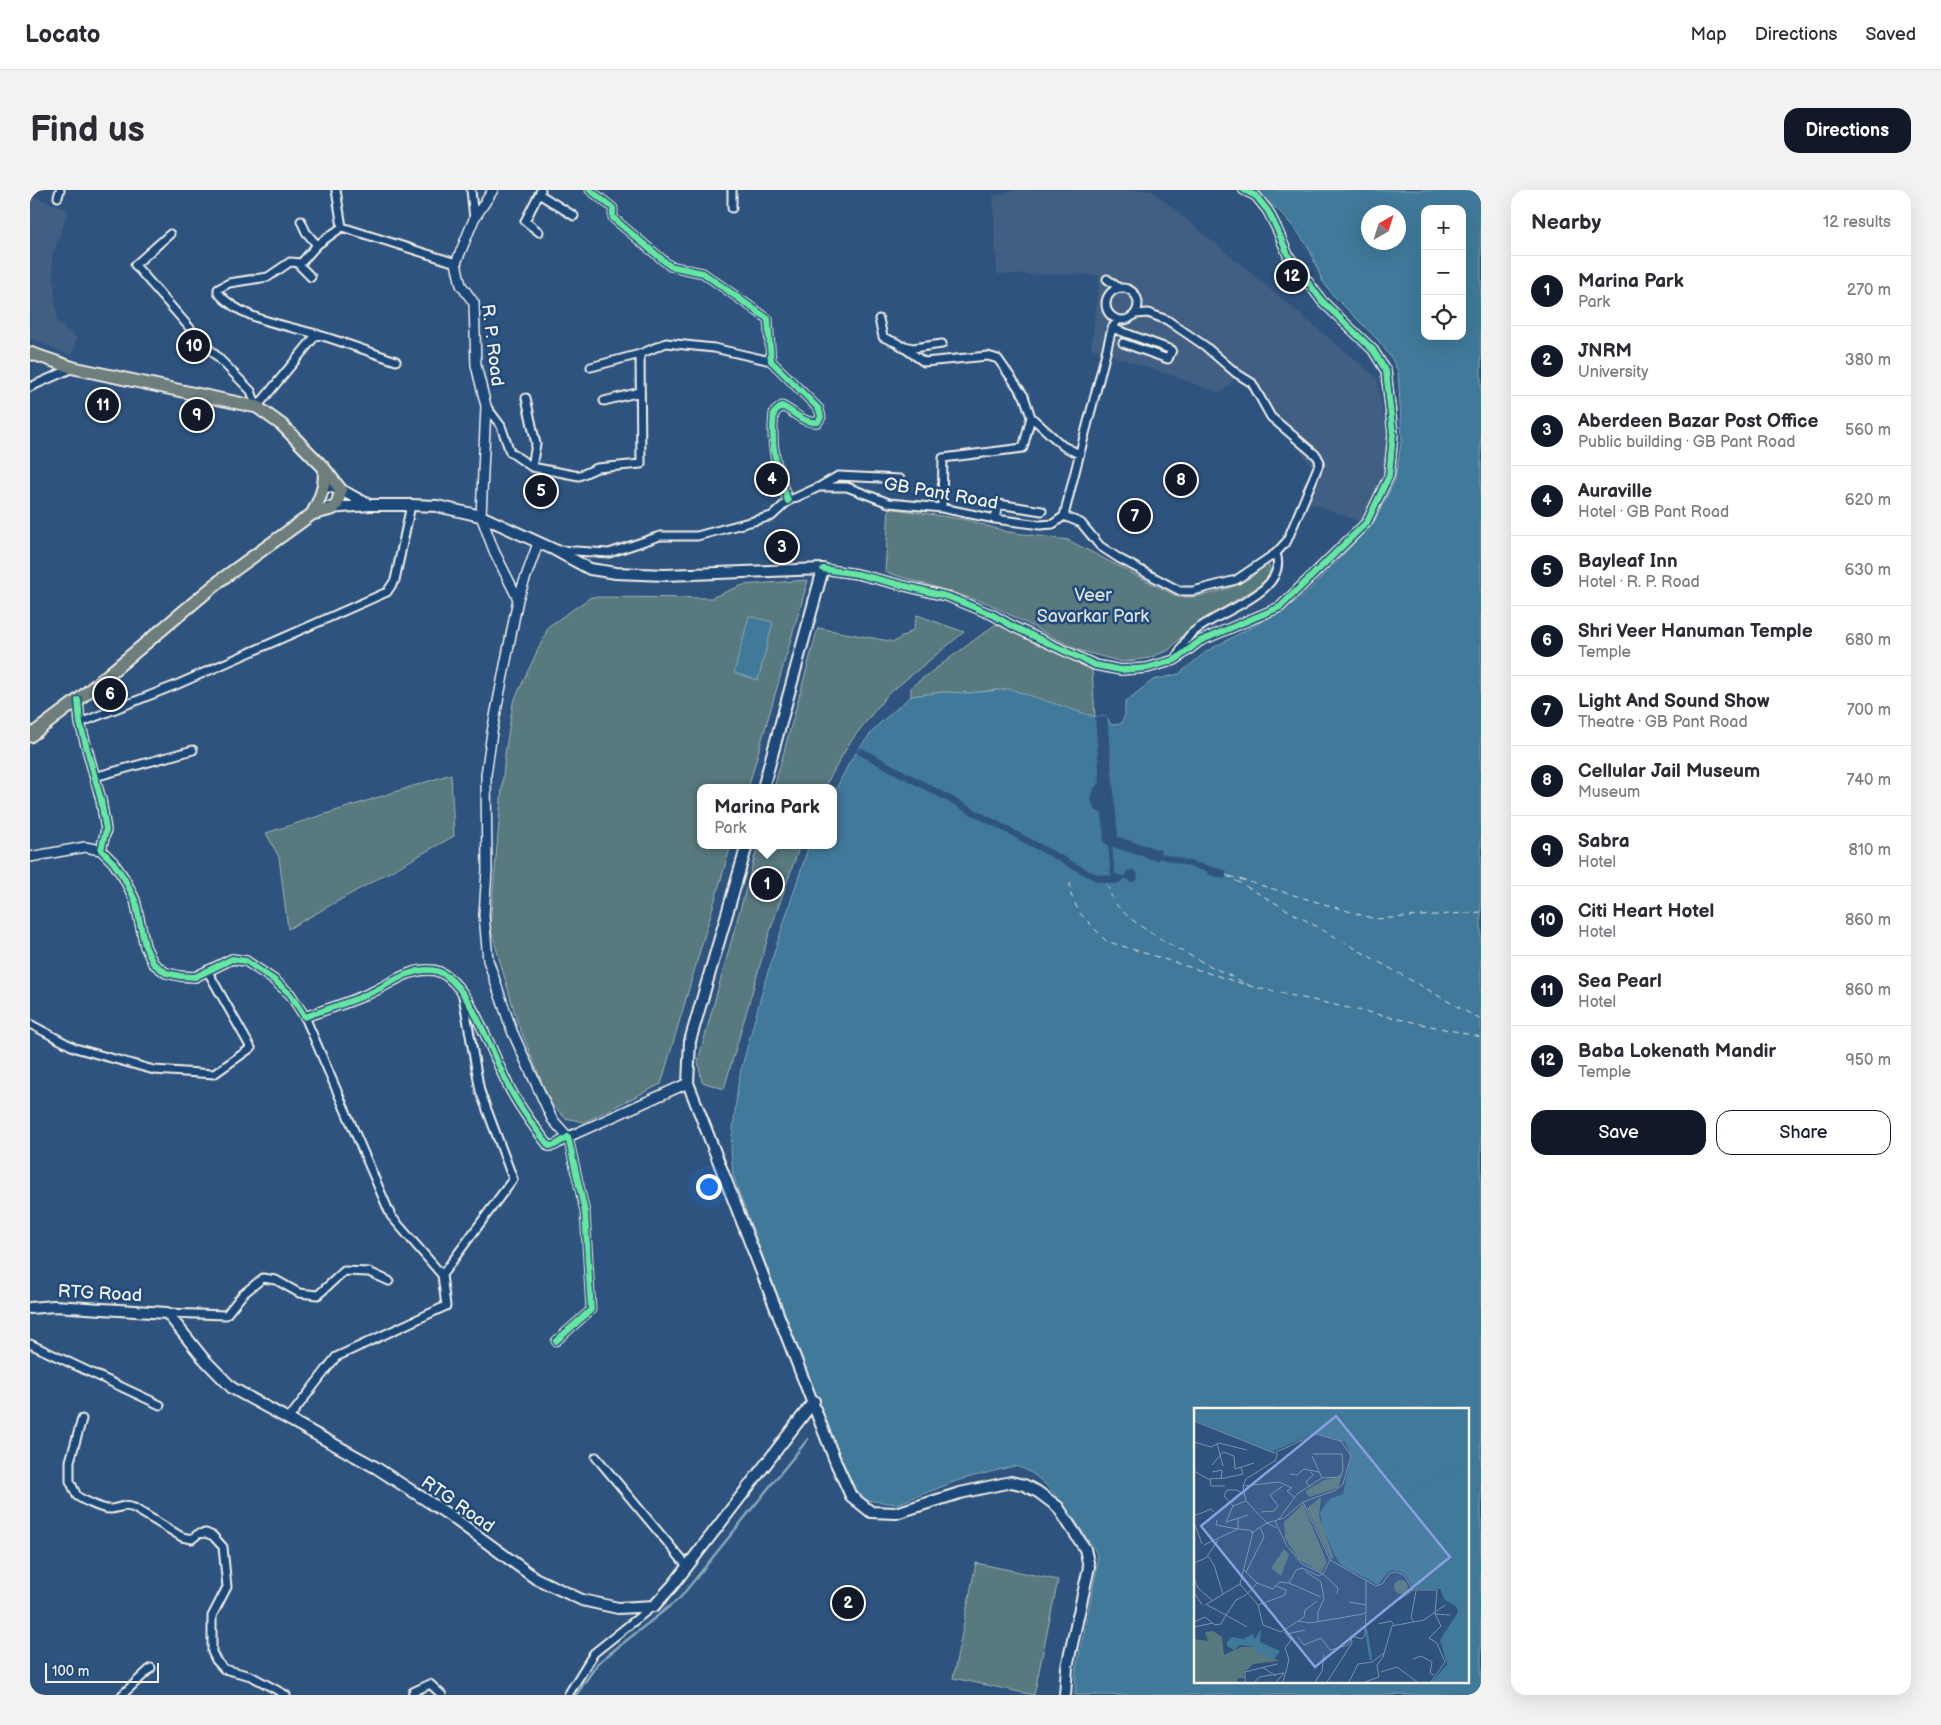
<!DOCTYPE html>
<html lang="en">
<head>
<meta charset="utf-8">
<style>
  body { margin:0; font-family:"Balsamiq Sans",sans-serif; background:#f2f2f3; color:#2b2b33 }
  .controls { position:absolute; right:15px; top:15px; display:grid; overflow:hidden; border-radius:10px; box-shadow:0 5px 20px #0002 }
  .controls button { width:45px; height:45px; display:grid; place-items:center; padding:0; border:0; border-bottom:1px solid #e1e1e2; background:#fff; color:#2b2b33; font:25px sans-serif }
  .compass { position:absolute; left:1331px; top:15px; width:45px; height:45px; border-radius:50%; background:#fff; box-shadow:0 5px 20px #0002; rotate:39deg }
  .scale { position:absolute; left:15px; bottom:12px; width:114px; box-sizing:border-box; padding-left:5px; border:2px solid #f4f1e8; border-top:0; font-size:14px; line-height:18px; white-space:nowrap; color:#f4f1e8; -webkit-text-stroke:4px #1f4a7a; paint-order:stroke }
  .you { position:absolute; left:678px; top:996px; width:18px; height:18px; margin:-12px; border:4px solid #fff; border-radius:50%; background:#1a73e8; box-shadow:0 0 0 8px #1a73e833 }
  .badge { display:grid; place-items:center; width:32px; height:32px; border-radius:50%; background:#111827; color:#fff; font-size:16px; font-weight:700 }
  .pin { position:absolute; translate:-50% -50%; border:2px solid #fff; box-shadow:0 1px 5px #0006 }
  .popup { position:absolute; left:667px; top:594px; width:140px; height:65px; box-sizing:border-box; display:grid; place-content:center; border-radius:10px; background:#fff; filter:drop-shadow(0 1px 4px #0005); font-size:16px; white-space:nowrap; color:#7c7c81 }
  .popup b { font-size:19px; color:#2b2b33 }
  .popup::after { content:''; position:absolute; left:50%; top:100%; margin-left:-10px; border:10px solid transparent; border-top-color:#fff }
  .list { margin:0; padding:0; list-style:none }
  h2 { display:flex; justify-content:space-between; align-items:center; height:65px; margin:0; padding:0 20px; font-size:21px }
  h2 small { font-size:16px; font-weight:400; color:#7c7c81 }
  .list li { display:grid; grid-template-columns:32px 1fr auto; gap:15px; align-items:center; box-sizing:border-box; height:70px; padding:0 20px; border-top:1px solid #e1e1e2 }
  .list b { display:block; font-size:19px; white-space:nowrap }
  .list p { margin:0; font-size:16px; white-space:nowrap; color:#7c7c81 }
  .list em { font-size:16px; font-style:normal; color:#7c7c81 }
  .actions { display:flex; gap:10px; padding:15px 20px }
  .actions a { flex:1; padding:11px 0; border:1px solid #111827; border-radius:15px; text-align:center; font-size:18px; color:#111827 }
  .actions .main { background:#111827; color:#fff }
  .icon { flex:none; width:28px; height:28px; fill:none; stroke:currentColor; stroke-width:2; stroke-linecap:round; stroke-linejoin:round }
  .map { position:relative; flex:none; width:1451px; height:1505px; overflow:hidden; border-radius:15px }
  header { display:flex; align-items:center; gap:30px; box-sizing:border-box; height:70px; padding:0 25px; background:#fff; border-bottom:1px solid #e1e1e2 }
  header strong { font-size:24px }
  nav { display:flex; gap:28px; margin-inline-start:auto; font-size:18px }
  .intro { display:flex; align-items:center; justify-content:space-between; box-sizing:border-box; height:120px; padding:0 30px }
  h1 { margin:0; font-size:35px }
  .button { padding:12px 22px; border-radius:15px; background:#111827; color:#fff; font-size:18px; font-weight:700 }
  main { display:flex; gap:30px; padding:0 30px }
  aside { flex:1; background:#fff; border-radius:15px; box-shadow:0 5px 20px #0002 }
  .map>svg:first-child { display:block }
  .built { fill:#415e82 }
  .green { fill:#58797e; stroke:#a6b5b3 }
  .water { fill:#40799a; stroke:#88a9b9; fill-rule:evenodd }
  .pier { fill:#2e537e }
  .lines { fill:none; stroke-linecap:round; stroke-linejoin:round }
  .stream { stroke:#88a9b9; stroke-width:2.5 }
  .ferry { stroke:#d9dfdc; stroke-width:1; stroke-dasharray:6 5; stroke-linecap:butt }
  .minor-casing { stroke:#f4f1e8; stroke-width:11 }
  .tertiary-casing { stroke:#f4f1e8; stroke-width:12 }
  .secondary-casing { stroke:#f4f1e8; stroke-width:14 }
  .primary-casing { stroke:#f4f1e8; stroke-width:15 }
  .minor { stroke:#1f4a7a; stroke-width:7 }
  .tertiary { stroke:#1f4a7a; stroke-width:9 }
  .secondary { stroke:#1f4a7a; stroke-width:10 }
  .primary { stroke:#6d7e7c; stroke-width:11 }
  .cycleway-casing { stroke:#1f4a7a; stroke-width:9 }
  .cycleway { stroke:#66e7a1; stroke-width:6 }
  .labels { text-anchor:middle; stroke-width:5; stroke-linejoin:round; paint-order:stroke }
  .street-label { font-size:18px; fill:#f4f1e8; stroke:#1f4a7a }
  .park-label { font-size:18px; fill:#dddfd8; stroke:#1f4a7a }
  .inset-river { fill:none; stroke:#40799a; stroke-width:2.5 }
  .inset-road { fill:none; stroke:#7d92a8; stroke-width:1 }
  .view { fill:#88a0e0; fill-opacity:0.15; stroke:#88a0e0; stroke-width:2.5 }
  .inset-edge { fill:none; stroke:#f4f1e8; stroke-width:2.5 }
</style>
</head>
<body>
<header>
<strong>Locato</strong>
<nav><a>Map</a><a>Directions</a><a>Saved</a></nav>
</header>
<div class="intro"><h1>Find us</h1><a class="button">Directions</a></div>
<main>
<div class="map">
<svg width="1451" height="1505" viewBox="0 0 1451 1505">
  <rect width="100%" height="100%" fill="#2e537e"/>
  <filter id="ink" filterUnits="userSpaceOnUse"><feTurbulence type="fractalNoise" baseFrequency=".02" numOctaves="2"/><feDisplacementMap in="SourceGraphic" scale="10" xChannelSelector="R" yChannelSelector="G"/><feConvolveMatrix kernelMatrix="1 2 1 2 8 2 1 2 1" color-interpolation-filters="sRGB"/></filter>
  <g filter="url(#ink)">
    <!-- built -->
    <path class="built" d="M987,0h134l226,188 11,66 -7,38 -20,40 -54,-20 11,-29 -73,-91 -9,-4 -15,15 -130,-45 9,-73 -103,-1 -4,-78z
      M0,5l39,15 -17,46 5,66 20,16 -5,18 -42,-18z"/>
    <!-- green -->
    <path class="green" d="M859,318l78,12 41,12 60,8 110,57c25,1 53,-7 75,-21 5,-4 8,-10 15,-12l2,5 -2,8 -12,11 -49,29 -24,18 -14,15 -20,8 -27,4 -44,-12 -91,-47 -102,-31z
      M778,390l-60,208h-47v57h30l-70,239 -77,38 -19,-4 -15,-16 -33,-81 -27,-95 15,-172 8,-51 36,-77 42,-29 120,1 32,-13z
      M887,425l47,17 -77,63 -37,47 -26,46h-50l44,-160 76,14 19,-12z
      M966,434l96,46 3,47 -99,-27 -27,3 -26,-1 -32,4v-9z
      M421,584l3,62 -166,93 -9,-72 -13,-24z
      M728,655h42l-31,89 -45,155 -22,-7 -4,-21z
      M946,1373l82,17 -24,115 -81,-17z"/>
    <!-- water -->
    <path class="water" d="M1224,0h227v1505h-406l1,-25 21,-102v-13l-3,-7c-18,-25 -48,-77 -80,-82l-55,14 -62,24 -31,-4 -10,-8 -24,-56 -84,-219 -15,-42 -2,-27 7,-63 3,-15 25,-92 43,-133h24v-50l15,-30 12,-18 19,-23 32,-28 32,-4 26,1 41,-4 85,28h12l4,8 10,-1 4,-9v-13l28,-22 26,-6 28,-23 76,-41 18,-12 73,-76 21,-42 7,-43 -4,-66 -6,-12 -14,-19 -46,-46 -10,-14 -13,-32 -12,-17 -17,-19zM1395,19h37v127h-37zM1338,22h30v30h-30zM1165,1219h272v272h-272z
      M719,426l24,6 -15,58 -24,-7z"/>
    <!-- pier -->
    <path class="pier" d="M1065,527h12l11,120 43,13 -1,3 67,18 -2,8 -18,-5 1,-2 -49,-14 -1,3 -46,-14 3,27 9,2 3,-5 6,-1 4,2 1,7 -7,4 -6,-5 -6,5 -5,1 -18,-3 -240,-128 4,-6 230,124 8,3 13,2 -3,-31 -4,-2 -2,-30 -7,-3 -4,-10 3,-12 6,-6z"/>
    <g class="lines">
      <!-- stream -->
      <path class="stream" d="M546,1505l22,-32 82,-65 128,-159"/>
      <!-- ferry -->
      <path class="ferry" d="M1196,685l255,145
        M1199,686l146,43 106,-7
        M1040,692l1,13 8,17 27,29 147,46 228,50
        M1077,694c2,4 3,10 5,14 15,30 105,71 137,87"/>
      <!-- minor casing -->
      <g class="minor-casing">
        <path id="minor" d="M306,0l6,37 114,36
          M441,0l3,29
          M560,0l23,18v10l57,48 33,7 65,46 3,42 48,48 2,8 -3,5c-15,2 -23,-10 -36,-16l-8,7c-4,35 3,56 14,88
          M509,4l35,22
          M28,7l2,-7
          M702,18v-18
          M271,31l5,11 11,13
          M312,37l-25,18 -16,18 -11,-1 -22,15 -39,6 -11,6v4c24,27 64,31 98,41 27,8 54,18 80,27
          M509,42l-14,-11 16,-31
          M140,44l-35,31 61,70 55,56 6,16
          M271,73l-1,3 11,11
          M1077,89l12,9
          M1076 114a16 16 0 1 1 32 0a16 16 0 1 1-32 0Z
          M849,129l4,18 14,6 27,19 64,-6 10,3 26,37 7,21 32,29 16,8
          M1088,130l-6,8c-15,63 -33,125 -48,188l17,7 19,23 20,13 60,32h13l43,-11 40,-27 11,-12 33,-79 -3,-6 -46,-39 -19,-34 -16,-10 -31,-27 -38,-26 -19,-7 -12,1
          M1082,138l60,22 -4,9 -45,-16
          M875,156l8,2 29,-4
          M561,177l49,-13
          M0,197l43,-19
          M496,208l10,46 -4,23
          M574,211l36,-9
          M456,216l15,20 9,26 22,15 47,9 18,-8 44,-4 -1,-110 26,-11 48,5 57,13
          M227,217l60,-73
          M789,297l19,-11 62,3
          M912,318l1,-50 80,-10 8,-31
          M965,329l3,-15 44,7
          M529,360l50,3 51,-17h37l75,-20 16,-15 31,-14h28l42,16 53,5 53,11 45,6 13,-1 11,-8
          M1146,468c5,-7 8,-17 14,-23 22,-23 100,-40 86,-82
          M50,533l96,-38 211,-93 8,-12 16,-75
          M64,587l99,-27
          M275,827l86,199 51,59
          M0,834l45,24 79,22 60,4 37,-26 -44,-78
          M137,1123l59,2 17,-21 20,-16 13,2 23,13 19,2 26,-24 25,1 20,9
          M526,1151l35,-31 -6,-98 -17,-75
          M0,1154l130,61
          M259,1228l47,-61 110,-51 -4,-31 71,-96 -33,-88 -17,-95
          M52,1229l-12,42v20l7,15c6,4 26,14 34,13 10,-1 11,-5 23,-1l48,29 10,2 6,-5 8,-1 7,3 10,11 4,40 -15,29v36l4,8 8,9 27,7 35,19
          M566,1267l91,109
          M92,1505l29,-27
          M382,1505l1,-3 17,-8 12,11
          M538,1505l26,-42 59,-47"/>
      </g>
      <!-- tertiary casing -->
      <g class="tertiary-casing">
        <path id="tertiary" d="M463,0l-19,29 -18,44 5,22 13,18 2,62 10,41 -5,110 13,35 24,48
          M508,353l-20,56 -26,133 -6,43 1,95 -3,45 4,45 24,71 40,88 16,18 120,-54
          M793,379l34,5 92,23 44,18 21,12 81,38 26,5 26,-2 28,-8 25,-19 80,-34 87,-85 22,-46 4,-42 -7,-63 -13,-21 -51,-49 -34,-46 -11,-26 -9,-18 -12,-15 -12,-6
          M48,510l2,23 21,77 5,30 -5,20 12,12 11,16 11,22 10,46 8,17 13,10 14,3 15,1 37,-18 14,2 28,19 16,14 15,23c21,-8 44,-14 65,-24 19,-8 37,-24 60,-23 36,0 63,87 78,115 11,22 26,42 41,61l6,-1 13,-8
          M0,667l55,-10 16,3"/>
      </g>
      <!-- secondary casing -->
      <g class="secondary-casing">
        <path id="secondary" d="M293,299l4,-3c14,1 26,12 39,17
          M298,318l42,-3h41l26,1 44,10 74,34 35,19 26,4 49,2 158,-6 -60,219
          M717,655l-57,196 -2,42 148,380 15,33 20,16 25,1 64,-20 51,-11 13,3 14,7 20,15 27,42 4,18 -22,100 -2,28
          M0,1118l24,-2 113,7 36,45 29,30 143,79 77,50 83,61 47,22 36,8 36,-2 19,-21 141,-184"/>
      </g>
      <!-- primary casing -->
      <g class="primary-casing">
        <path id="primary" d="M0,163l44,15 183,39 25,18 42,43 17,22 -4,14 -5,5 -20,5 -90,65 -144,121 -48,36
          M282,324c8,-15 14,-28 12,-46"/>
      </g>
      <!-- minor -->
      <use href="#minor" class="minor"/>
      <!-- tertiary -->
      <use href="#tertiary" class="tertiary"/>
      <!-- secondary -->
      <use href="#secondary" class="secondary"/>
      <!-- primary -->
      <use href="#primary" class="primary"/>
      <!-- cycleway casing -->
      <g class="cycleway-casing">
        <path id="cycleway" d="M560,0l23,18v10l57,48 33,7 65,46 3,42 48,48 2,8 -3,5c-15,2 -23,-10 -36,-16l-8,7c-4,35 3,56 14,88
          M793,379l34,5 92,23 44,18 21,12 81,38 26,5 26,-2 28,-8 25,-19 80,-34 87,-85 22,-46 4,-42 -7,-63 -13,-21 -51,-49 -34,-46 -11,-26 -9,-18 -12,-15 -12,-6
          M48,510l2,23 21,77 5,30 -5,20 12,12 11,16 11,22 10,46 8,17 13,10 14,3 15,1 37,-18 14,2 28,19 16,14 15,23c21,-8 44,-14 65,-24 19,-8 37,-24 60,-23 36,0 63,87 78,115 11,22 26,42 41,61l6,-1 13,-8 17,75 6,98 -35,31"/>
      </g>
      <!-- cycleway -->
      <use href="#cycleway" class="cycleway"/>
    </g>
  </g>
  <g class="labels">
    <!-- street labels -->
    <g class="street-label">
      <text transform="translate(463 155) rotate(83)" y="6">R. P. Road</text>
      <text transform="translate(911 303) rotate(10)" y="6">GB Pant Road</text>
      <text transform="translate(70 1103) rotate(3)" y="6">RTG Road</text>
      <text transform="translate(428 1314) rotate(35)" y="6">RTG Road</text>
    </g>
    <!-- park labels -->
    <g class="park-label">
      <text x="1063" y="411">Veer<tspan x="1063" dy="21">Savarkar Park</tspan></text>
    </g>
  </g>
  <!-- overview -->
  <g transform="translate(1164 1218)">
    <rect width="275" height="275" fill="#2e537e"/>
    <path d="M149,65l-5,15 -29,9 -4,-6 19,-11 15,-3zM127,89l-2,19 15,42 -3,1 -24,-51zM109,96l24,58 -6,11 -22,-13 -14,-22 -1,-16zM90,141l5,6 -8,21 -10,-8zM200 179a7 7 0 1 1 14 0a7 7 0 1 1-14 0ZM19,223l9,6 2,18 17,-8h15v9l6,-4 17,9 -26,3 -10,10 2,4h-7l-1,4h-43v-43l14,2 -3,-9z" fill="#58797e"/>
    <path d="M0,1h275v273h-37l15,-18 -7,-24 18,-28 -2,-6 -11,-6 -5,-11h-26l-9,-15 -11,-4 -5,1 -11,14 -37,-20 -6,-9 -12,-28 -3,-16 10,-13 13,-5 8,-38 -6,-14 -29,-9 -44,19 -78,-32zM67,221l-1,13 20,9 -5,7 -5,1 -7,-6 -7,3 -1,-9 -15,-2 -6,5 -7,-4v-4l5,-5 11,2 10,-5 2,5z" fill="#40799a"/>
    <path class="inset-river" d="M196,1l79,108M207,1l68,93M217,1l58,78M227,1l48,64M173,91l39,-6 63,-28M170,92l18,-7 10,-10 8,-35 -6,-17 -23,-22M160,102l16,-1M156,104l8,3 45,-21M172,221l5,31"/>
    <path class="inset-road" d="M0,13l80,32 42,-19 25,7 10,15 -8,28 -7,6 -33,12M0,34l17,5 8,-4 28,7M23,35l6,23M83,45l-1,7 -30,19 -3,7 3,15 21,22 10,5M118,48l10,22 17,-1 4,-6 -1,-17h-29M18,57l11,-13 11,4 1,13 19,-6M0,63l14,8 17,-1 18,-4 -2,-7M18,64l10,-2 -1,9M96,66l7,1 7,-6 15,3M16,71l1,7h14M49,78l36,-4 13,6 -5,3 8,7M116,79l-4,-5 7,-7 -2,-3M50,87l-7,-5h-10l-3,6 9,10 13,-5M39,98l-7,16 22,-7M67,104l13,-1 4,-5 -8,-11 13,-9M0,108l17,-7 3,3M85,111l18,-25 25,-16M23,112l-1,5 22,4v-11M81,113l12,25 15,18 21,10 7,-14M0,114l8,22M57,125l16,-10 17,-5 19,-16 27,58 46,26 6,-2 8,-11 6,-1 8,3 9,15h24l-2,24 6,12 -12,12 8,5 8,19 -14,20M10,137l34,-16 11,1M14,148l6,9 9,29M0,155l12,-5 12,-18M50,162l13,13 16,6 6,-7 10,1 7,-13 6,-2 17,8 4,-2 15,14 -1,6M111,163l16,11 3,17 -6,13v9M52,164l18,-35 -4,-10M0,170l4,10 15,13M95,175l32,14M46,176l18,21 5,20 18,7 17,-11 12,2 53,-9 3,-3v-31M0,184l8,13M205,192l14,-10M155,194l17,3M11,197l35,-21 13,-52 -4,-2M64,197l27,-10 1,-5 -10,-4M241,206l15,1M104,213l6,-4 1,-7 12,-9M0,214l11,-5 10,8 6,-1 5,-9 -19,-10M220,214l-3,-4 5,-27M184,216l13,-3 3,4M0,219l19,-4M53,219l-21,-12 10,-15 10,-5 11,-12M93,226l18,-4M104,229l6,8 17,-7 9,12 18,-5 3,-6M219,251l8,-3 11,6 -2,11 4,2M68,259l14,9M187,264l16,-5 20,15M51,274v-10l32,-8M61,274l4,-5 25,-4 -8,9M89,274l6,-22 -4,-12 6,-8 -7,-8M121,274l7,-11 2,-16M133,274l25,-39 -1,-7 11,3 3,-4 1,-23M155,274l9,-18 14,-2 12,-9M171,274l14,-5 -2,-12 6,-8 9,-31 32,-6 21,-15"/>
    <path class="view" d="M142,8l114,141 -135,110 -114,-141z"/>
    <rect width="275" height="275" class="inset-edge"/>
  </g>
</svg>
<div class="controls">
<button>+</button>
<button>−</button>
<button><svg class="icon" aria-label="locate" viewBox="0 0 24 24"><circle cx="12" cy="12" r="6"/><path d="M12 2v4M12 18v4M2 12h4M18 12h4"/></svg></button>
</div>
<svg class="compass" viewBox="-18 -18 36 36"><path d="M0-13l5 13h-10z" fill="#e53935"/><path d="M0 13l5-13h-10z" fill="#7c7c81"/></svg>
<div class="scale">100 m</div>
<div class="you"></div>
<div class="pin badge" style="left:737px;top:694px">1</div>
<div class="popup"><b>Marina Park</b>Park</div>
<div class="pin badge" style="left:818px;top:1413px">2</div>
<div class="pin badge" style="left:752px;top:357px">3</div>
<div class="pin badge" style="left:742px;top:289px">4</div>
<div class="pin badge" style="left:511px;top:301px">5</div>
<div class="pin badge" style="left:80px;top:504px">6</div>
<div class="pin badge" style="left:1105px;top:326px">7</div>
<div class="pin badge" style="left:1151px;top:290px">8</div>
<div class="pin badge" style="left:167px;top:225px">9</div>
<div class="pin badge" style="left:164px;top:156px">10</div>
<div class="pin badge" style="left:73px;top:215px">11</div>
<div class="pin badge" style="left:1262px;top:86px">12</div>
</div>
<aside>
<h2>Nearby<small>12 results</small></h2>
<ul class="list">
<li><span class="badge">1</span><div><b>Marina Park</b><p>Park</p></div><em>270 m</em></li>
<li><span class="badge">2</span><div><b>JNRM</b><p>University</p></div><em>380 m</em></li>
<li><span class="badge">3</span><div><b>Aberdeen Bazar Post Office</b><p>Public building · GB Pant Road</p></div><em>560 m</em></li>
<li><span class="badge">4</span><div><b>Auraville</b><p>Hotel · GB Pant Road</p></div><em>620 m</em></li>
<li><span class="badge">5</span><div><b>Bayleaf Inn</b><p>Hotel · R. P. Road</p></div><em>630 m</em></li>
<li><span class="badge">6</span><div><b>Shri Veer Hanuman Temple</b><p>Temple</p></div><em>680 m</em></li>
<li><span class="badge">7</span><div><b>Light And Sound Show</b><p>Theatre · GB Pant Road</p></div><em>700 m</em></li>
<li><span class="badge">8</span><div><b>Cellular Jail Museum</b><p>Museum</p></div><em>740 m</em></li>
<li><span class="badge">9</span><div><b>Sabra</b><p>Hotel</p></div><em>810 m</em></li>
<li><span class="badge">10</span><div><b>Citi Heart Hotel</b><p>Hotel</p></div><em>860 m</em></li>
<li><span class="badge">11</span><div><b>Sea Pearl</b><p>Hotel</p></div><em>860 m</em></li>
<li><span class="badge">12</span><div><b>Baba Lokenath Mandir</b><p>Temple</p></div><em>950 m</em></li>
</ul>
<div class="actions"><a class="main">Save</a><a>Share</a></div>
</aside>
</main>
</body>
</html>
